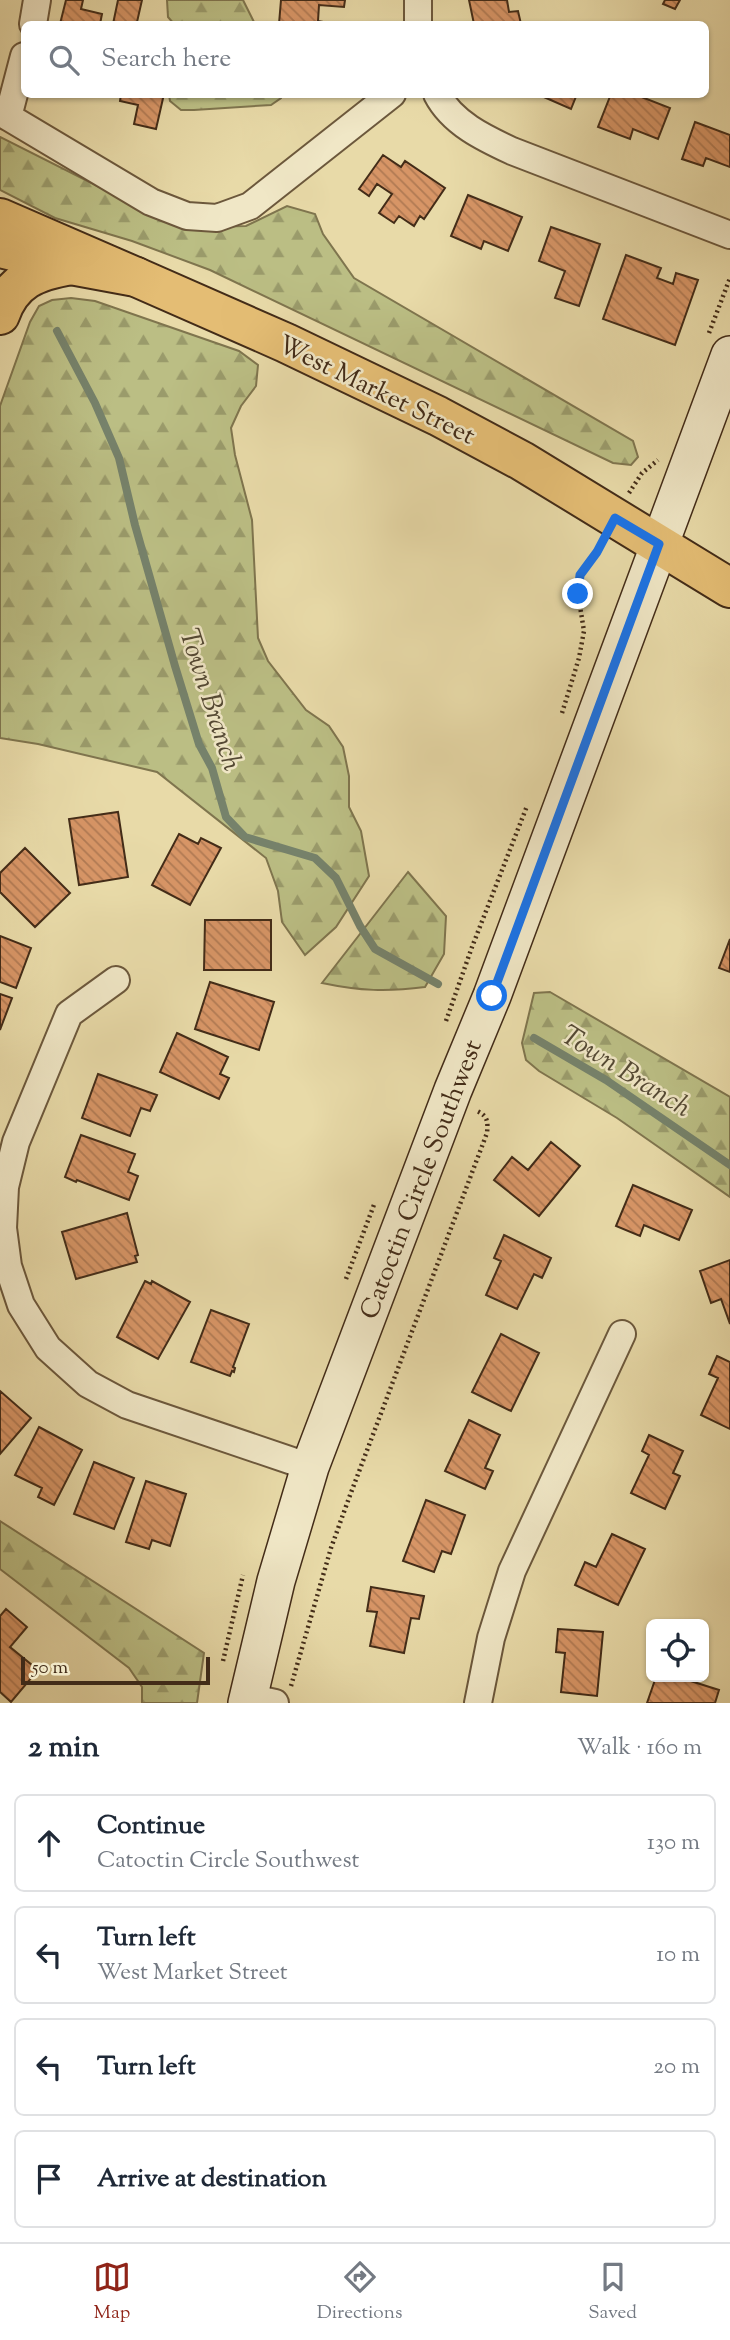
<!DOCTYPE html>
<html lang="en">
<head>
<meta charset="utf-8">
<style>
  body { margin:0; font-family:"Sorts Mill Goudy",serif; background:#f6f6f7; color:#1f2937 }
  .controls { position:absolute; right:21px; bottom:21px; display:grid; overflow:hidden; border-radius:10px; box-shadow:0 2px 5px #0004 }
  .controls button { width:63px; height:63px; display:grid; place-items:center; padding:0; border:0; border-bottom:2px solid #e0e1e3; background:#fff; color:#1f2937; font:35px sans-serif }
  .scale { position:absolute; left:21px; bottom:18px; width:189px; box-sizing:border-box; padding-left:7px; border:4px solid #432c18; border-top:0; font-size:19px; line-height:24px; white-space:nowrap; color:#432c18; -webkit-text-stroke:5px #f0e7c6; paint-order:stroke }
  .stop { position:absolute; width:21px; height:21px; margin:-16px; border:5px solid #1a73e8; border-radius:50%; background:#fff }
  .stop.end { background:#1a73e8; border-color:#fff; box-shadow:0 2px 7px #0008 }
  .list { margin:0; padding:0; list-style:none }
  h2 { display:flex; justify-content:space-between; align-items:center; height:91px; margin:0; padding:0 28px; font-size:30px }
  h2 small { font-size:23px; font-weight:400; color:#747a83 }
  .list li { display:grid; grid-template-columns:46px 1fr auto; gap:21px; align-items:center; box-sizing:border-box; height:98px; margin:0 14px 14px; padding:0 14px; border:2px solid #e0e1e3; border-radius:10px }
  .list b { display:block; font-size:26px; white-space:nowrap }
  .list p { margin:0; font-size:23px; white-space:nowrap; color:#747a83 }
  .list em { font-size:23px; font-style:normal; color:#747a83 }
  .icon { flex:none; width:38px; height:38px; fill:none; stroke:currentColor; stroke-width:2; stroke-linecap:round; stroke-linejoin:round }
  .map { position:relative; flex:none; width:730px; height:1703px; overflow:hidden }
  .search { position:absolute; background:#fff; box-shadow:0 2px 5px #0004; left:21px; right:21px; top:21px; height:77px; display:flex; align-items:center; gap:18px; box-sizing:border-box; padding:0 24px; border-radius:10px; color:#747a83; font-size:26px }
  .sheet { height:539px; background:#fff }
  nav { display:flex; justify-content:space-around; align-items:center; box-sizing:border-box; height:98px; border-top:2px solid #e0e1e3; background:#fff; font-size:19px; color:#747a83 }
  nav a { display:grid; justify-items:center; gap:4px }
  nav .on { color:#8f2418 }
  .map>svg:first-child { display:block }
  .forest { fill:url(#forest-firs); stroke:#7f754e; stroke-width:2 }
  .lines { fill:none; stroke-linecap:round; stroke-linejoin:round }
  .stream { stroke:#76826b; stroke-width:8 }
  .building { fill:url(#building-back-hatch); stroke:#432c18; stroke-width:2 }
  .street-casing { stroke:#6c583c; stroke-width:30 }
  .secondary-casing { stroke:#432c18; stroke-width:40 }
  .primary-casing { stroke:#432c18; stroke-width:42 }
  .highway-casing { stroke:#432c18; stroke-width:42 }
  .path { stroke:#432c18; stroke-width:4.5; stroke-dasharray:2 3.5; stroke-linecap:butt }
  .street { stroke:#f0e7c6; stroke-width:26 }
  .secondary { stroke:#f0e7c6; stroke-width:37 }
  .primary { stroke:#e4bd74; stroke-width:38 }
  .highway { stroke:#e4bd74; stroke-width:38 }
  .route { stroke:#1a73e8; stroke-width:9 }
  .labels { text-anchor:middle; stroke-width:5; stroke-linejoin:round; paint-order:stroke }
  .street-label { font-size:26px; fill:#432c18; stroke:#f0e7c6 }
  .water-label { font-size:28px; font-style:italic; fill:#544934; stroke:#f0e7c6 }
</style>
</head>
<body>
<div class="map">
<svg width="730" height="1703" viewBox="0 0 730 1703">
  <defs>
    <pattern id="forest-firs" width="22" height="20" patternUnits="userSpaceOnUse" patternTransform="scale(1.75)"><rect width="22" height="20" fill="#bbbe84"/><path d="M5 1l3.5 6h-7zM16 11l3.5 6h-7z" fill="#9a9b6b"/></pattern>
    <pattern id="building-back-hatch" width="6" height="6" patternUnits="userSpaceOnUse" patternTransform="scale(1.75)"><rect width="6" height="6" fill="#d79566"/><path d="M-1 5l2 2M0 0l6 6M5-1l2 2" fill="none" stroke="#b07a53"/></pattern>
  </defs>
  <rect width="100%" height="100%" fill="#e8daa8"/>
  <filter id="stains"><feTurbulence type="fractalNoise" baseFrequency=".00286" numOctaves="4"/><feColorMatrix values="0 0 0 0 .2 0 0 0 0 .09 0 0 0 0 .02 0 0 0 .5 -.17"/></filter>
  <radialGradient id="worn" r=".72"><stop offset=".6" stop-color="#630" stop-opacity="0"/><stop offset="1" stop-color="#630" stop-opacity=".3"/></radialGradient>
  <!-- forest -->
  <path class="forest" d="M167,0h76l12,24h-81l-6,-7z
    M169,95v-1l113,1 -1,3 -10,7 -77,5h-13l-11,-9z
    M0,137l141,71 61,19 44,-1 41,-20 28,8 8,20 31,44 279,163 5,16 -7,8 -18,-2 -403,-193 -78,-29 -77,-23 -55,-28z
    M71,298l24,3 144,50 19,14 -2,21 -15,20 -10,22 4,27 17,65 6,118 10,23 38,49 23,16 14,21 6,29v31l12,24 8,45 -33,51 -31,28 -23,-33 -4,-31 -12,-33 -109,-86 -119,-28 -38,-6v-332l30,-84 9,-16 13,-6z
    M408,872l38,44 -2,38 -19,33c-38,5 -65,4 -103,-4z
    M550,992l180,105v100l-113,-79 -78,-47 -13,-11 -4,-17 12,-50z
    M0,1521l204,132 -7,50h-55v-16l-13,-19 -129,-99z"/>
  <g class="lines">
    <!-- stream -->
    <path class="stream" d="M57,331l38,72 24,55 16,67 40,141 24,78 13,24 14,49 19,20 70,21 21,20 24,48 15,23 63,35
      M534,1038l72,42 124,85"/>
  </g>
  <!-- building -->
  <path class="building" d="M66,0h17l-2,9 21,5 -2,10h-40z
    M118,0h24l-5,22 13,2h-37z
    M281,0h64l-1,7 -25,-2 -1,16 16,3h-55z
    M469,0h38l2,12 9,-1 3,13h-47z
    M665,0h15l-5,9 -12,-5z
    M121,94h43l-8,35 -22,-5 4,-19 -18,-4z
    M537,94h40l-6,15z
    M611,94h23l36,14 -12,31 -25,-10 -3,10 -32,-12z
    M695,122l35,13v32l-24,-9 -3,8 -21,-7z
    M383,155l18,12 4,-6 40,27 -21,31 -4,-3 -6,10 -15,-10 -5,7 -15,-10 13,-19 -15,-10 -8,12 -10,-7z
    M468,195l54,22 -14,34 -24,-10 -3,8 -30,-13z
    M551,227l49,17 -21,62 -24,-8 10,-27 -26,-10z
    M626,255l35,13 -4,10 16,6 3,-11 22,7 -23,65 -72,-26z
    M118,812l10,65 -49,8 -10,-66z
    M179,834l19,10 3,-6 20,10 -31,57 -38,-20z
    M25,848l45,45 -35,34 -35,-35v-19z
    M205,920h66v50h-67z
    M0,936l31,12 -15,40 -16,-6z
    M730,939v33l-11,-4z
    M210,982l64,20 -15,48 -64,-21z
    M0,994l12,4 -12,32z
    M177,1033l51,24 -8,17 9,4 -10,21 -59,-27z
    M98,1074l59,21 -7,16 -9,-3 -11,28 -48,-18z
    M81,1135l54,19 -7,18 10,4 -9,24 -52,-20 -1,2 -11,-5z
    M551,1142l29,24 -41,50 -45,-36 18,-23 16,13z
    M633,1185l59,25 -13,30 -35,-15 -4,11 -24,-10z
    M127,1213l11,42 -3,1 2,6 -61,17 -14,-47z
    M504,1235l47,23 -9,20 -8,-4 -17,35 -31,-14 15,-34 -7,-3z
    M730,1260v64l-9,-25 -10,4 -11,-32z
    M145,1281l6,3 1,-3 38,21 -32,57 -41,-22z
    M211,1310l38,14 -16,43 2,1 -1,4 -2,-1 -2,5 -39,-14z
    M501,1334l38,19 -28,58 -39,-19z
    M717,1356l13,6v67l-29,-14 17,-37 -9,-4z
    M0,1391l31,27 -31,36z
    M469,1420l31,15 -15,33 8,3 -8,18 -40,-18z
    M39,1427l43,23 -28,55 -16,-8 4,-9 -27,-13z
    M649,1435l34,16 -10,22 7,3 -15,33 -34,-16 18,-38 -7,-4z
    M94,1462l40,16 -20,51 -40,-15z
    M146,1481l40,13 -16,52 -18,-6 -3,9 -23,-7z
    M426,1500l39,15 -14,39 -9,-3 -8,21 -31,-11z
    M612,1534l33,15 -27,56 -43,-20 10,-23 11,5z
    M371,1587l53,9 -5,23 -8,-1 -7,35 -34,-7 7,-34 -10,-1z
    M6,1609l21,18 -17,20 28,23 -27,32 -11,-10v-76z
    M558,1629l45,3 -6,64 -36,-4 4,-39 -9,-1z
    M656,1677h22l41,13 -4,13h-68z"/>
  <g class="lines">
    <!-- street casing -->
    <g class="street-casing">
      <path id="street" d="M33,24l4,-24
        M418,24v-24
        M437,94c15,29 47,44 75,57l218,84
        M0,112l151,90 36,14 30,2 33,-12 142,-112
        M8,117l16,-61
        M116,980l-47,34 -53,128 -11,45 -2,41 5,38 13,39 27,43 40,36 39,21 183,62
        M248,1697l27,6
        M478,1703l13,-65 21,-67 110,-237"/>
    </g>
    <!-- secondary casing -->
    <g class="secondary-casing">
      <path id="secondary" d="M247,1703l29,-122 34,-114 143,-377 39,-94 238,-641"/>
    </g>
    <!-- primary casing -->
    <g class="primary-casing">
      <path id="primary" d="M0,248l71,17 65,12 150,66 152,73 84,45 208,127"/>
    </g>
    <!-- highway casing -->
    <g class="highway-casing">
      <path id="highway" d="M0,218l136,59
        M0,315c12,-35 36,-44 71,-50"/>
    </g>
    <!-- path -->
    <path class="path" d="M709,333l21,-55
      M629,493l13,-20 16,-13
      M562,713l17,-55 5,-27 -6,-37 2,-19 21,-32
      M446,1021l26,-74 55,-141
      M346,1279l29,-77
      M223,1661l20,-86
      M291,1686l40,-138 18,-50 138,-365c1,-11 1,-17 -10,-22"/>
    <!-- street -->
    <use href="#street" class="street"/>
    <!-- secondary -->
    <use href="#secondary" class="secondary"/>
    <!-- primary -->
    <use href="#primary" class="primary"/>
    <!-- highway -->
    <use href="#highway" class="highway"/>
  </g>
  <g class="lines">
    <!-- route -->
    <path class="route" d="M492,996l167,-452 -44,-26 -18,34 -17,23 -2,19"/>
  </g>
  <g class="labels">
    <!-- street labels -->
    <g class="street-label">
      <text transform="translate(377 389) rotate(26)" y="9">West Market Street</text>
      <text transform="translate(420 1179) rotate(-69)" y="9">Catoctin Circle Southwest</text>
    </g>
    <!-- water labels -->
    <g class="water-label">
      <text transform="translate(212 699) rotate(72)" y="10">Town Branch</text>
      <text transform="translate(627 1070) rotate(32)" y="10">Town Branch</text>
    </g>
  </g>
  <rect width="100%" height="100%" filter="url(#stains)"/>
  <rect width="100%" height="100%" fill="url(#worn)"/>
</svg>
<div class="controls">
<button><svg class="icon" aria-label="locate" viewBox="0 0 24 24"><circle cx="12" cy="12" r="6"/><path d="M12 2v4M12 18v4M2 12h4M18 12h4"/></svg></button>
</div>
<div class="scale">50 m</div>
<div class="stop" style="left:492px;top:996px"></div>
<div class="stop end" style="left:578px;top:594px"></div>
<div class="search"><svg class="icon" aria-label="search" viewBox="0 0 24 24"><circle cx="10" cy="10" r="6"/><path d="M15 15l6 6"/></svg>Search here</div>
</div>
<section class="sheet">
<h2>2 min<small>Walk · 160 m</small></h2>
<ul class="list">
<li><svg class="icon" aria-label="ahead" viewBox="0 0 24 24"><path d="M12 20V5M6 11l6-6 6 6"/></svg><div><b>Continue</b><p>Catoctin Circle Southwest</p></div><em>130 m</em></li>
<li><svg class="icon" aria-label="left" viewBox="0 0 24 24"><path d="M17 20v-9H6M10 6l-5 5 5 5"/></svg><div><b>Turn left</b><p>West Market Street</p></div><em>10 m</em></li>
<li><svg class="icon" aria-label="left" viewBox="0 0 24 24"><path d="M17 20v-9H6M10 6l-5 5 5 5"/></svg><div><b>Turn left</b></div><em>20 m</em></li>
<li><svg class="icon" aria-label="arrive" viewBox="0 0 24 24"><path d="M6 21V4h12l-3 4 3 4H6"/></svg><div><b>Arrive at destination</b></div></li>
</ul>
</section>
<nav>
<a class="on"><svg class="icon" aria-label="map" viewBox="0 0 24 24"><path d="M3 6l6-2 6 2 6-2v14l-6 2-6-2-6 2zM9 4v14M15 6v14"/></svg>Map</a>
<a><svg class="icon" aria-label="directions" viewBox="0 0 24 24"><path d="M12 3l9 9-9 9-9-9zM9 14v-3h6M13 9l2 2-2 2"/></svg>Directions</a>
<a><svg class="icon" aria-label="saved" viewBox="0 0 24 24"><path d="M7 4h10v16l-5-4-5 4z"/></svg>Saved</a>
</nav>
</body>
</html>
